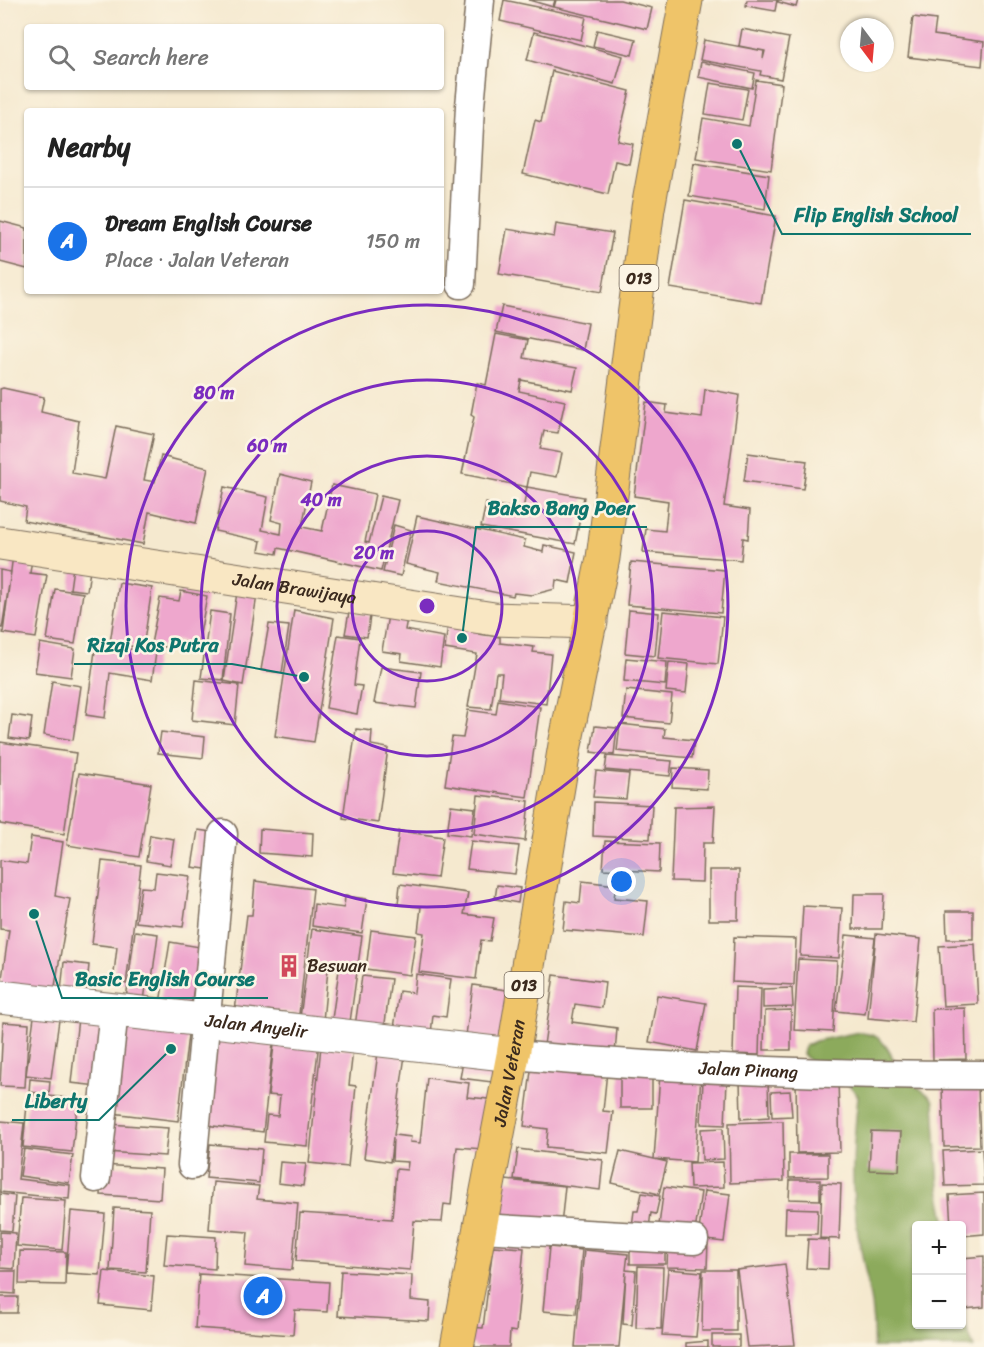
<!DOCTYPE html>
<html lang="en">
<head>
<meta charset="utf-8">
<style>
  body { margin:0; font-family:Sriracha,sans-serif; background:#f2f2f2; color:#222 }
  .controls { position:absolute; right:18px; bottom:18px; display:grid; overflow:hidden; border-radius:6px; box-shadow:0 2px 4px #0004 }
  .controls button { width:54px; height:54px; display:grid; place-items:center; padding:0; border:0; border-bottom:2px solid #e0e0e0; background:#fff; color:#222; font:30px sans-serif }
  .compass { position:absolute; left:840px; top:18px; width:54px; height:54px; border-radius:50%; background:#fff; box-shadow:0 2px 4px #0004; rotate:164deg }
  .you { position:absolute; left:622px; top:882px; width:21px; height:21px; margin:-15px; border:4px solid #fff; border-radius:50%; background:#1a73e8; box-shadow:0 0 0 9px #1a73e833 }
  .badge { display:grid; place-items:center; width:39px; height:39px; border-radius:50%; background:#1a73e8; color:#fff; font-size:20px; font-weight:700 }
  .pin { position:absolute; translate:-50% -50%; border:3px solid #fff; box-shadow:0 2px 6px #0006 }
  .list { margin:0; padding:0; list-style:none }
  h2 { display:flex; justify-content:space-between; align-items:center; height:78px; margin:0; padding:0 24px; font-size:26px }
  h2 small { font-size:20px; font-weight:400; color:#767676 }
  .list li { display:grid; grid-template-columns:39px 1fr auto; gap:18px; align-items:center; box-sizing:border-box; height:108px; padding:0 24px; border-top:2px solid #e0e0e0 }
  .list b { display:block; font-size:22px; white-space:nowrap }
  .list p { margin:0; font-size:20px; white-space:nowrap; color:#767676 }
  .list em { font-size:20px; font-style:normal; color:#767676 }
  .icon { flex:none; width:33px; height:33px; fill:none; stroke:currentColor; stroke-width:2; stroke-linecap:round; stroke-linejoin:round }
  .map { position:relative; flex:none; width:984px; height:1347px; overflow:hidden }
  .search { position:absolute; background:#fff; box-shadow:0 2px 4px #0004; left:24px; top:24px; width:420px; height:66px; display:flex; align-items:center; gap:15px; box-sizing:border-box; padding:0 21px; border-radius:6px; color:#767676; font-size:22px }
  .panel { position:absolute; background:#fff; box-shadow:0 2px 4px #0004; left:24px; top:108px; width:420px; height:186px; border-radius:6px }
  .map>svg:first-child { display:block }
  .forest { fill:#8caa5c; stroke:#646a3d; stroke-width:1.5 }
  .building { fill:#eea7cd }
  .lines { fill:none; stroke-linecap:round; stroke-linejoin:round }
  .minor-casing { stroke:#7c6d5c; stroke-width:31 }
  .tertiary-casing { stroke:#7c6d5c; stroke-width:35 }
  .secondary-casing { stroke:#7c6d5c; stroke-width:35 }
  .primary-casing { stroke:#7c6d5c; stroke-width:35 }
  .minor { stroke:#fff; stroke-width:28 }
  .tertiary { stroke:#fff; stroke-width:33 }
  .secondary { stroke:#f9e7c3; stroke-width:33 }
  .primary { stroke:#efc469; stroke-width:33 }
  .ring { fill:none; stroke:#7b2cbf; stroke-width:3 }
  .labels { text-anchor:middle; stroke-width:5; stroke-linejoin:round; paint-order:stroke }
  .shield { fill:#fcf5e5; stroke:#75675a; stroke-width:1.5 }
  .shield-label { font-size:16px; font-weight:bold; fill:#3b2a1e }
  .street-label { font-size:18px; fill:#3b2a1e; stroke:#fcf5e5 }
  .poi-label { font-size:18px; fill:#3b2a1e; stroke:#fcf5e5; text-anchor:start }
  .centre { fill:#7b2cbf; stroke:#fcf5e5; stroke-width:3 }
  .ring-label { font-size:18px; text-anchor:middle; font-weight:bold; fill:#7b2cbf; stroke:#fcf5e5; stroke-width:5; stroke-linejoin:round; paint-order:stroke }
  .leader { fill:none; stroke:#0f766e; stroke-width:2 }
  .callout-dot { fill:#0f766e; stroke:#fcf5e5; stroke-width:2 }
  .callout-label { font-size:20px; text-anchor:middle; font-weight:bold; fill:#0f766e; stroke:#fcf5e5; stroke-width:5; stroke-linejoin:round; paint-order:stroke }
</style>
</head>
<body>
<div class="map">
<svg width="984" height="1347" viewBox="0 0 984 1347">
  <rect width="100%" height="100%" fill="#fcf5e5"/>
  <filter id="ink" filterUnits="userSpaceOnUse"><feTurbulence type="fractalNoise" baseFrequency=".0167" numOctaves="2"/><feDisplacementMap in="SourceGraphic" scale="12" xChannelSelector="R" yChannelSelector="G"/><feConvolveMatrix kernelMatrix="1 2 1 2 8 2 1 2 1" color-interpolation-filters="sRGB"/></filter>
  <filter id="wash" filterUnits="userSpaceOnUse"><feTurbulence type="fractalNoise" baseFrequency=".008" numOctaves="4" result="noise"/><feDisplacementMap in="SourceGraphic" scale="24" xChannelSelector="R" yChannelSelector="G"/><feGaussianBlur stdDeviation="1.35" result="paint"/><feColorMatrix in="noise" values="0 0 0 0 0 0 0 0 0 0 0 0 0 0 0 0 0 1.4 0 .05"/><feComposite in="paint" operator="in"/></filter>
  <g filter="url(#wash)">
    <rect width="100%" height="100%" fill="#f5e9cf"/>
    <!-- forest -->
    <path class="forest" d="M859,1032c6,2 14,2 19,6 12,9 15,24 24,36 9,13 25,15 32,28l5,87 7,36 -30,1v98h46v-6l12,29h-101c3,-42 -12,-86 -17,-127 -6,-41 -2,-83 2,-124l-11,-14 -32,-15 -12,-13 2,-8 10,-5z"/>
    <g id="blocks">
      <!-- building -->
      <path class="building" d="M504,0l82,17 -5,23 -81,-19z
        M529,0h26l-2,7z
        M556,0h64l32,8 -5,21 -93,-22z
        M747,0h30l-2,11 -29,-5z
        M778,0h20l-2,7 -18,-5z
        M913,17l23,3 -2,15 50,7 -2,24 -74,-9z
        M742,29l47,9 -8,41 -21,-4 1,-4 -61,-11 4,-20 60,11 -1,8 2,-8 -26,-5z
        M597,30l39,9 -4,16 -39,-9z
        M534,32l89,24 -8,28 -88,-24z
        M701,62l54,11 -3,15 -54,-11z
        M552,71l78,20 -12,50 15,3 -4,20 -14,-3 -7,33 -85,-20 12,-54 6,2z
        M756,80l26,4 -11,86 -75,-12 7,-40 46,8z
        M710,83l38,6 -6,31 -37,-6z
        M694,163l75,12 -4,34 -76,-13z
        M685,200l91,16 -15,87 -91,-15z
        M0,221l27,7v41l-27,-7z
        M556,224l57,9 -11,59 -103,-18 8,-45 47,8z
        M502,306l86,17 -5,27 -87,-18z
        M496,334l32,6 -4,18 53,10 -5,22 -51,-10 -2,11 46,10 -7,32 -14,-2 -4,18 22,4 -5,24 -27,-5 -3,15 -65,-13 12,-57 -3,-2 6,-32 9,2z
        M3,388l41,9 -3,15 38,9 -7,52 33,6 11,-53 38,8 -10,46 11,2 6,-26 47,12 -12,55 -47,-11 -6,32 -119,-23 2,-14 -26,-6v-112z
        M705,389l34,6 -15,111 26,4 -2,29 -5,-1 -2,22 -98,-8 3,-23 19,2 3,-30 -34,-5 12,-94 21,3 -1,8 36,5z
        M748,453l59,8 -4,28 -59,-8z
        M280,474l31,8 -9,45 20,4 10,-46 43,9 -10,48 4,1 12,-47 17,4 -17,71 -103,-23 -1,6 -18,-3 2,-10 -46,-10 9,-44 44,10 -6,33 19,4 1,-11 -11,-3z
        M527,487l57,10 -9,47 -94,-17 5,-24 37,7z
        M417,516l108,24 -1,7 19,5 1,-7 32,7 -6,31 -14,-3 -1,9 -23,6 -18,-2 -1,3 -75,-15 2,-9 -34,-8z
        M394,525l17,5 -10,46 -18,-4z
        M13,555l19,4 -2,14 17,2 -11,63 -33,-5z
        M631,562l94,8 -4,43 -94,-8z
        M73,567l17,3 -3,21 -17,-2z
        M0,570l11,2 -9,56h-2z
        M119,583l33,5 -9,60 -33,-5z
        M55,589l28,4 -8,51 -28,-4z
        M181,591l26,5 -9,49 -26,-5 -2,8 -19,-4 9,-46 19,3z
        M237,592l20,3 -14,90 -19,-4z
        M294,610l40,8 -20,124 -39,-6z
        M629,610l30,3 -4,43 -30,-3z
        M210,611l20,3 -7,66 -22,-2z
        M663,611l60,6 -5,47 -60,-6z
        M349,612l21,4 -3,21 -22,-3z
        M388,615l19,3 -2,12 39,7 -4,30 -39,-6 1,-7 -20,-3z
        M448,623l32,5 -1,6 21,3v6l34,4 -1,5 18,2 -5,50 -47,-6 3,-25h-6l-5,36 -23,-2 9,-53 -32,-5z
        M269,624l20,2 -7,47 -21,-3z
        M338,635l22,3 -6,47 8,1 -5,28 -31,-6z
        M40,643l35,6 -4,28 -36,-5z
        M96,644l60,9 -4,27 -42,-7 -5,45 -19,-3z
        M626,658l41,4 -2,23 -41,-4z
        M669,662l20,2 -3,29 -20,-2z
        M381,667l40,5 -5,36 -42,-5z
        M196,680l43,5 -4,40 -43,-5z
        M52,681l29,5 -8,54 -29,-5z
        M626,690l46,5 -3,28 -46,-5z
        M498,700l42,7 -13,90 -82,-12 7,-48 11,1 5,-28 28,4z
        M12,715l20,3 -3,23 -20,-3z
        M620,724l45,5 -1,8 30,3 -2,18 -75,-7z
        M595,726l22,2 -3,27 -23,-3z
        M356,729l16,2 -1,14 17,3 -10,75 -35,-5z
        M161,732l44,5 -2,21 -45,-5z
        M0,742l76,11 -12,81 -64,-10z
        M607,756l65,5 -2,15 -65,-6z
        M673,768l35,2 -1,19 -35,-2z
        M596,771l33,3 -3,25 -33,-2z
        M79,773l72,11 -12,73 -72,-12z
        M478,795l51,6 -4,40 -51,-7z
        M594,802l58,3 -2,34 -57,-3z
        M451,805l24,3 -4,28 -24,-3z
        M715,806l-2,37h-10l-1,39 -31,-1 3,-74z
        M260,829l53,4 -1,24 -53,-4z
        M198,830l20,3 -6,37 -20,-3z
        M399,831l44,6 -6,41 -44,-5z
        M150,835l24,4 -4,26 -24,-4z
        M31,837l32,5 -8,54 15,3 -16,93 -53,-7 8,-55 -9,-1v-69l27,4z
        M471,841l48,5 -4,28 -48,-5z
        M605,841l55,2 -1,29 -56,-3z
        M102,861l39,4 -15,119 -13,-2 4,-35 -25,-3z
        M709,870h30l-1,50h-29z
        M156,872l34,4 -7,51 -47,-5 5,-35 13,1z
        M255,881l58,8 -14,125 -31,-4v5l-33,-4 12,-96h5z
        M582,881l34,4 -2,13 34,3 -4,36 -81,-7 3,-29 14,2z
        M400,884l68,9 -4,21 30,4 -4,23 -9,-1 -5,39 -57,-7 5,-39 -6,-1 3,-25 -23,-3z
        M497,885l23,3 -2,15 -23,-4z
        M854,894h30l-2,35h-29z
        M345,896l22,3 -5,34 -50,-7 2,-22 30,4z
        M803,906l39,2 -3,50 -39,-2z
        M946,911h27v28h-26z
        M312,929l50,7 -12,86 -18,-3 7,-49 -11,-1 -5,52 -23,-3z
        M371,930l45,6 -6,39 -44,-6z
        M135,931l23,3 -7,53 -5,-1 -2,15 -18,-2z
        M876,934l45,5 -8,83 -45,-4z
        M846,935l29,3 -10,76 -29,-3z
        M734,937l62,2 -2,46 -62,-3z
        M170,942l30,5 -9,60 -31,-4z
        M975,944l3,60 -35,2 -4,-60z
        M798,959l39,2 -4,71 -39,-2z
        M64,962l25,3 -3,29 -25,-3z
        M416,974l35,5 -5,38 -13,-2 -2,19 -37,-5 5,-38 15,2z
        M554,975l51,7 -3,26 -27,-4 -3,18 45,6 -2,26 -71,-9z
        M362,976l29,3 -7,51 -29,-4z
        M473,985l40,6 -7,49 -40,-5z
        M735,987l26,1 -2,67 -26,-1z
        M792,988l1,19 -30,1v-19z
        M657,995l49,8 -9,48 -48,-9z
        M965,1008l1,51 -33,1 -1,-51z
        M791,1010v40h-27l1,-39z
        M34,1017l25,3 -8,58 -25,-3z
        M78,1018l28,2 -8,66 -27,-3z
        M123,1018l66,8 -11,95 -66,-8z
        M3,1022l26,2 -4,63 -25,-1z
        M207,1029l67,6 -11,97 -58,-7z
        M275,1037l44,5 -12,104 -43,-4 3,-27 11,1 2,-20 -12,-1z
        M321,1046l32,4 -4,35 7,1 -8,81 -39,-4z
        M378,1052l27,3 -11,80 17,2 -1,5 10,1 7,-65 42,5 -2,14 21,2 -5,50 -26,-2 -6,58 -7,-1 -2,18 -28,-1 -4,49 -114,-9 4,-48 92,6 4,-50 11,1 1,-8 -16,-1 1,-23 -3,24 -26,-4z
        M464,1056l31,4 -3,22 -32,-4z
        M532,1063l75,8 -4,40 10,1 -5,41 -62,-6 2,-18 -24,-3z
        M620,1073h32v35h-32z
        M660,1074l41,2 -6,86 -41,-3z
        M768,1078l1,39 -28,2 -1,-39z
        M30,1079l20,2 -1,13 -20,-2z
        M838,1079l2,73 -43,1 -1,-73z
        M703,1080l24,1 -2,44 -24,-1z
        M978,1085l2,61 -36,1 -2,-61z
        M790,1091l2,25 -20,1 -1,-25z
        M28,1094l50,5 -6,53 -49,-5z
        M0,1121l24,2 -6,56 52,6 -1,14 -69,-7z
        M783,1121l1,60 -54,2 -1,-60z
        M109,1124l59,4 -3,28 -59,-4z
        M723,1128l1,31 -22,1 -1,-31z
        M871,1131l30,1 -2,39 -30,-1z
        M210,1144l52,5 -3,34 -53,-5z
        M24,1149l49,6 -4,28 -49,-7z
        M518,1149l85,11 -3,30 -86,-11z
        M982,1149l2,36 -39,1 -2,-35z
        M620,1151l47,11 -8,32 -47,-11z
        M789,1154h39v23l-39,1z
        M280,1162l26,2 -3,22 -25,-3z
        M723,1162l1,25 -34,1 -1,-25z
        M103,1165l59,4 -2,30 -59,-4z
        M496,1179l69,7 -4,40 -69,-6z
        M790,1180h30v20l-31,-1z
        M213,1182l46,4 -2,13 41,4 -6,67 -47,-4 3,-34 -39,-3z
        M822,1183l19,1 -2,55 -19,-1z
        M664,1187l37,5 -7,46 -36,-5z
        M704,1191l26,3 -6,48 -26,-3z
        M642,1193l18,3 -4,18 -5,-1 -3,23 -17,-2 3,-23h4z
        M984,1193v41l-22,2v-10h-11l-2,-31z
        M0,1194l15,2 -3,35 -12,-1z
        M21,1198l45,3 -4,49 -45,-4z
        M114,1208l36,2 -4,62 -36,-2z
        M786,1208l32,1 -1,25h-32z
        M71,1211l34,3 -5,61 -34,-2z
        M0,1232l16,1 -2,36 -14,-1z
        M167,1234l49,3 -1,32 -51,-4z
        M808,1239l21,1 -1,29 -22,-1z
        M668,1241l40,1 -1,26 -40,-1z
        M630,1242h35v22h-35z
        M493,1246l31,2 -8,84 -6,-1 -1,16h-35l1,-2 -7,-1 1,-17 14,1z
        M549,1247l33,3 -6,64 -33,-3z
        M584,1250l44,4 -2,16 10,1 -4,54 -9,-1 3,-52 -7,75h-44z
        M20,1251l46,1 -1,33 -46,-1z
        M984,1256v51l-19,2 -3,-51z
        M785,1264l10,81 -48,2 -10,-77z
        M638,1266l25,1 -2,62 -25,-1z
        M668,1269l34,3 -6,65 -34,-2z
        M703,1270h33v61h-34z
        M0,1271h16l-1,23 -15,-1z
        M104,1271l50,5 -3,34 -51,-5z
        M341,1271l71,4 -1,25 19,2 -1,19 -91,-5z
        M199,1274l130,8 -2,30 -32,-2 -2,25 -98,-7z
        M0,1297h18l-1,16h-17z
        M712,1335h27v12h-27z
        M708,1341v6h-22v-4z"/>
    </g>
  </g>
  <g filter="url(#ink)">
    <use href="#blocks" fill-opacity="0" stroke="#7c6d5c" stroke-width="1.5"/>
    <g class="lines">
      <!-- minor casing -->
      <g class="minor-casing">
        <g id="minor">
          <path d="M461,284l9,-178 10,-106"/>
          <path id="s1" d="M513,1055c157,14 313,20 471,20"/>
          <path d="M192,1165l31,-331"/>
          <path d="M96,1178l18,-168"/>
          <path d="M480,1228l214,12"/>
        </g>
      </g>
      <!-- tertiary casing -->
      <g class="tertiary-casing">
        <g id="tertiary">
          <path id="s2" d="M0,997l513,58"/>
        </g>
      </g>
      <!-- secondary casing -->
      <g class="secondary-casing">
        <g id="secondary">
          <path id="s3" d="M0,543l494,76 97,3"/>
        </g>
      </g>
      <!-- primary casing -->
      <g class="primary-casing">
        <g id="primary">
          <path id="s4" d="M457,1347l56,-292 52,-310 38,-187 45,-350 38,-208"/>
        </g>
      </g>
      <!-- minor -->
      <use href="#minor" class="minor"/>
      <!-- tertiary -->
      <use href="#tertiary" class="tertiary"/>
      <!-- secondary -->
      <use href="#secondary" class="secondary"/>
      <!-- primary -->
      <use href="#primary" class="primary"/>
    </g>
  </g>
  <!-- distance rings -->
  <g class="ring">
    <circle cx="427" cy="606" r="75"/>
    <circle cx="427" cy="606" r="150"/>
    <circle cx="427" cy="606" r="226"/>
    <circle cx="427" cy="606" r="301"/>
  </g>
  <!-- icons -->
  <defs>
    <g id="building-bare" transform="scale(1.8)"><path d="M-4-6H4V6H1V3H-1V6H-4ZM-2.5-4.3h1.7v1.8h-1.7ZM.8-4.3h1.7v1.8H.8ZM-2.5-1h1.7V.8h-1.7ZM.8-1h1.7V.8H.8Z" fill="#d1495b" stroke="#fcf5e5" stroke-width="2.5" paint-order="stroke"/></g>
  </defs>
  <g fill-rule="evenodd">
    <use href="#building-bare" x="289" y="966"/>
  </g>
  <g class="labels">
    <!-- shield labels -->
    <g class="shield">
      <rect x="619.5" y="265" width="39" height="26" rx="4.5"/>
      <rect x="504.5" y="972" width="39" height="26" rx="4.5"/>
    </g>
    <g class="shield-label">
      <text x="639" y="284">013</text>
      <text x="524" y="991">013</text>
    </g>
    <!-- street labels -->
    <g class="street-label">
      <text dy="6" stroke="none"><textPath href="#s3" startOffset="298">Jalan Brawijaya</textPath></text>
      <text dy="6" stroke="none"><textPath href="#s2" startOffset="258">Jalan Anyelir</textPath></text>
      <text dy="6" stroke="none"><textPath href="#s1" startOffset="236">Jalan Pinang</textPath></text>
      <text dy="6" stroke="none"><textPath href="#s4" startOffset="279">Jalan Veteran</textPath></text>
    </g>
    <!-- poi labels -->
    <g class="poi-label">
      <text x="307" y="972">Beswan</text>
    </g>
  </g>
  <circle cx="427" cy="606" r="9" class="centre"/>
  <g class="ring-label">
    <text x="214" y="399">80 m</text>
    <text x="267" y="452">60 m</text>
    <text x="321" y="506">40 m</text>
    <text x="374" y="559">20 m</text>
  </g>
  <!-- callouts -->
  <path class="leader" d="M737 144L782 234H971M462 638L476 527H647M304 677L232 664H74M34 914L62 998H268M171 1049L99 1120H12"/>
  <g class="callout-dot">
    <circle cx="737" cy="144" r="6"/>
    <circle cx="462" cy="638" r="6"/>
    <circle cx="304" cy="677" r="6"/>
    <circle cx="34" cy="914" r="6"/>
    <circle cx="171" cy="1049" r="6"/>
  </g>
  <g class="callout-label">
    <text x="876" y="222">Flip English School</text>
    <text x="561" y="515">Bakso Bang Poer</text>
    <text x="153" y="652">Rizqi Kos Putra</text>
    <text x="165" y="986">Basic English Course</text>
    <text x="56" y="1108">Liberty</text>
  </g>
</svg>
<div class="controls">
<button>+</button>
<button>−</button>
</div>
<svg class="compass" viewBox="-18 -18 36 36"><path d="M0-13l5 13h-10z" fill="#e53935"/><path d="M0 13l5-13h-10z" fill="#767676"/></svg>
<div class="you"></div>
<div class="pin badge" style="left:263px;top:1296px">A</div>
<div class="search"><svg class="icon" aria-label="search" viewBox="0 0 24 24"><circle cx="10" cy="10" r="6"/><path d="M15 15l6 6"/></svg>Search here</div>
<section class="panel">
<h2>Nearby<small></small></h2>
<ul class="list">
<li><span class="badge">A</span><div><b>Dream English Course</b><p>Place · Jalan Veteran</p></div><em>150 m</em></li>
</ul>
</section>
</div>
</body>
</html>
